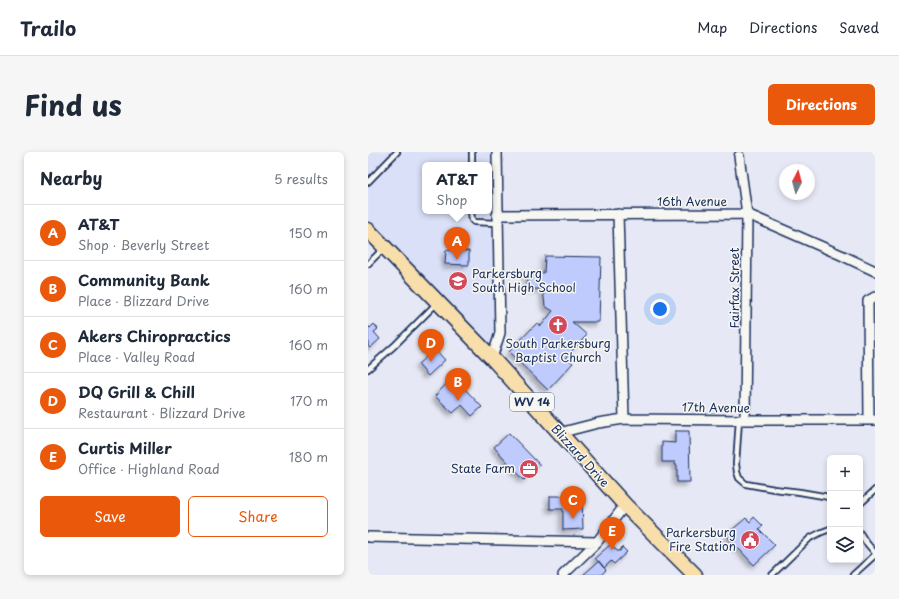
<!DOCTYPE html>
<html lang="en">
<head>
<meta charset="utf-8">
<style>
  body { margin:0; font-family:"Playpen Sans",sans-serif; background:#f6f6f7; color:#1f2937 }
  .controls { position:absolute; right:12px; bottom:12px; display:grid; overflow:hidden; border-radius:6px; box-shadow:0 2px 6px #0003 }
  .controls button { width:36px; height:36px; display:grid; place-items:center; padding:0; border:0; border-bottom:1px solid #e0e1e3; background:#fff; color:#1f2937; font:20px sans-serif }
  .compass { position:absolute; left:411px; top:12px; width:36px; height:36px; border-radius:50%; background:#fff; box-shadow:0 2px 6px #0003; rotate:6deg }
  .you { position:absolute; left:292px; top:157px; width:14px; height:14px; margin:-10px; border:3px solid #fff; border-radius:50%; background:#1a73e8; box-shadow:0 0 0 6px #1a73e833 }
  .badge { display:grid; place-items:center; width:26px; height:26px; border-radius:50%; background:#ea580c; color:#fff; font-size:13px; font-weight:700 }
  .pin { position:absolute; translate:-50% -33px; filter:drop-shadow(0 1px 2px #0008) }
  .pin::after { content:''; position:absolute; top:21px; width:14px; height:12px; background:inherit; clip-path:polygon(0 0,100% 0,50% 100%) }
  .popup { position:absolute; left:54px; top:10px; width:70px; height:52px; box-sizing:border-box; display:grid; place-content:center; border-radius:6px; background:#fff; filter:drop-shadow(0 1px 3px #0005); font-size:13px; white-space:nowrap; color:#747a83 }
  .popup b { font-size:15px; color:#1f2937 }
  .popup::after { content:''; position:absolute; left:50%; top:100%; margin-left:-8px; border:8px solid transparent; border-top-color:#fff }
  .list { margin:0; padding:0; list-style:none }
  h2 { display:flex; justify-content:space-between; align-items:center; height:52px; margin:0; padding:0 16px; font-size:17px }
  h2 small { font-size:13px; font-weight:400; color:#747a83 }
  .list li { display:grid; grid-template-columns:26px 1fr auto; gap:12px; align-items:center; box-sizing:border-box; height:56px; padding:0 16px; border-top:1px solid #e0e1e3 }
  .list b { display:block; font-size:15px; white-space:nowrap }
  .list p { margin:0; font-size:13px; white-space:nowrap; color:#747a83 }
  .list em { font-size:13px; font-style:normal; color:#747a83 }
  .actions { display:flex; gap:8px; padding:12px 16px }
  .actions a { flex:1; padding:9px 0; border:1px solid #ea580c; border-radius:6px; text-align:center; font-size:14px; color:#ea580c }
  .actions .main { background:#ea580c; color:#fff }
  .icon { flex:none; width:22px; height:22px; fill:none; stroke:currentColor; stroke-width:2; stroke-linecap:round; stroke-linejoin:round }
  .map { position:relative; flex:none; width:507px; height:423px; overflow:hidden; border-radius:6px }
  header { display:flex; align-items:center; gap:24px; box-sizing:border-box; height:56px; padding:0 20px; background:#fff; border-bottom:1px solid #e0e1e3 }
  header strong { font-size:19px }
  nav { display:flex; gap:22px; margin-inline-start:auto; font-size:14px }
  .intro { display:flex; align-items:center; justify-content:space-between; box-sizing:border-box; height:96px; padding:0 24px }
  h1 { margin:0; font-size:28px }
  .button { padding:10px 18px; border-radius:6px; background:#ea580c; color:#fff; font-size:14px; font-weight:700 }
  main { display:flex; gap:24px; padding:0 24px }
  aside { flex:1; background:#fff; border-radius:6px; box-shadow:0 2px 6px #0003 }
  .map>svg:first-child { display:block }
  .built { fill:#dae0f7; fill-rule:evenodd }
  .building { fill:#bfcbfc; stroke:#1b2f5e; filter:url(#shadow) }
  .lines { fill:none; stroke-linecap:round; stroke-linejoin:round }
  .service-casing { stroke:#1b2f5e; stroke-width:8 }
  .minor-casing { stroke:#1b2f5e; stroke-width:12 }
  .primary-casing { stroke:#1b2f5e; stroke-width:17 }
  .service { stroke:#f6f6f2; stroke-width:4.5 }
  .minor { stroke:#f6f6f2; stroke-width:9 }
  .primary { stroke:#f8deab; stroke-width:14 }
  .labels { text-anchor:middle; stroke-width:3; stroke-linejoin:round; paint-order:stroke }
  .shield { fill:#f6f6f2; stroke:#5d6b8a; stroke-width:1 }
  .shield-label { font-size:11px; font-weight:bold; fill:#1b2f5e }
  .street-label { font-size:12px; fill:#1b2f5e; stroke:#f6f6f2 }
  .poi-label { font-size:12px; fill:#1b2f5e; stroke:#f6f6f2; text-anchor:end }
</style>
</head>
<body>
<header>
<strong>Trailo</strong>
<nav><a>Map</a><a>Directions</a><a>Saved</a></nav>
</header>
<div class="intro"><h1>Find us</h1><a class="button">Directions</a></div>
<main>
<aside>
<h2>Nearby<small>5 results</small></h2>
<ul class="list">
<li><span class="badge">A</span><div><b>AT&amp;T</b><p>Shop · Beverly Street</p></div><em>150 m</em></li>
<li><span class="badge">B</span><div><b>Community Bank</b><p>Place · Blizzard Drive</p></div><em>160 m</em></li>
<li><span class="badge">C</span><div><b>Akers Chiropractics</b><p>Place · Valley Road</p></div><em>160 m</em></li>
<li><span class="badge">D</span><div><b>DQ Grill &amp; Chill</b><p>Restaurant · Blizzard Drive</p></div><em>170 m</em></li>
<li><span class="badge">E</span><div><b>Curtis Miller</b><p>Office · Highland Road</p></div><em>180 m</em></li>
</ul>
<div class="actions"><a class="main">Save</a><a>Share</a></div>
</aside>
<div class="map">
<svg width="507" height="423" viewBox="0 0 507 423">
  <defs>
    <filter id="shadow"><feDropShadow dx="-3.5" dy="3.5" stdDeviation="2" flood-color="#0004"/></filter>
  </defs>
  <rect width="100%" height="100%" fill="#e6e9f5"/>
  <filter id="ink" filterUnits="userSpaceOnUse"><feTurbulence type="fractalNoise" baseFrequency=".025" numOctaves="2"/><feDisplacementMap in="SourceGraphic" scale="8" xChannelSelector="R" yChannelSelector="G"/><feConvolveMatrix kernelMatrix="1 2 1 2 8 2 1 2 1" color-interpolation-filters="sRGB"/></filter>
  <g filter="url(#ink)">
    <!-- built -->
    <path class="built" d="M0,0h128l4,181 -8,25 -124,-129zM57,13h64v46h-64z"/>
    <!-- building -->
    <path class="building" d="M78,98l23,1v14l-24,-1z
      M177,104l56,1 -2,65h-27l15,13 -21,22 7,6 -25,27 -39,-38 28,-29 4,3 12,-15 -8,-5 -2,-17h-16v-17l17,1z
      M6,172l4,5 -4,3 6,7 -10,9 -2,-2v-20l2,2z
      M67,197l10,11 -17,16 -10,-12z
      M85,225l10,10 19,20 -10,9 -10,-11 -9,8 -18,-17z
      M307,279h14l1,51h-13v-17h-2v-3h-13v-20l13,1z
      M141,281l31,32 -16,15 -30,-33z
      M182,344h32l1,33 -20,1v-21h-13z
      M386,365l9,9 -4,3 16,16 -21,20 -28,-30 20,-17 4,4z
      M243,392l6,7h3l2,-4 5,5 -13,12 -3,-3 -7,7 -9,-10z
      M231,409l7,9 -5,5h-18z"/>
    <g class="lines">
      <!-- service casing -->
      <g class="service-casing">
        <path id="service" d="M104,13v-13
          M0,30l29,-30
          M103,59l1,9 2,2 23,1
          M0,112l16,-16
          M0,217l26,-23 43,-43
          M371,268l-3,44 1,8 2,6 7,6 28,5 26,3 29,5 1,2
          M492,352l15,-14
          M492,381l5,8 10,12
          M404,423l38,-37 12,-6 8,-3
          M485,423l22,-20"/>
      </g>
      <!-- minor casing -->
      <g class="minor-casing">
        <path id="minor" d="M371,4l8,58 -2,206
          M250,62l6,205
          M129,63l250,-1 94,41 34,16
          M124,206l8,-25 -3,-181
          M501,268l-1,-119 7,-4
          M191,281l39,-10 26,-4 121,1h130
          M0,385l229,5
          M195,423l34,-33 28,-37"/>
      </g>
      <!-- primary casing -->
      <g class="primary-casing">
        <path id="primary" d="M0,78l124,128 133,147 70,70"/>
      </g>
      <!-- service -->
      <use href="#service" class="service"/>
      <!-- minor -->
      <use href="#minor" class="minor"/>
      <!-- primary -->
      <use href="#primary" class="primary"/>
    </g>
  </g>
  <!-- icons -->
  <defs>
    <g id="school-disc" transform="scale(1)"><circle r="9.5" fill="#d1495b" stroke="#f6f6f2"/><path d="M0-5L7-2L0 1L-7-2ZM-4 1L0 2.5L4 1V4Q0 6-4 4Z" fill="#fff"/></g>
    <g id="church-disc" transform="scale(1)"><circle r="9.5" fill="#d1495b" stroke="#f6f6f2"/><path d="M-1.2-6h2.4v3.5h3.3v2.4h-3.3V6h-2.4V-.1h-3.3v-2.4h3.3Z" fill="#fff"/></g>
    <g id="office-disc" transform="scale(1)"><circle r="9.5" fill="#d1495b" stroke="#f6f6f2"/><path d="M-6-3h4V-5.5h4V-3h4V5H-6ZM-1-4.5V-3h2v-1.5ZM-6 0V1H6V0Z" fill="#fff"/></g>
    <g id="civic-disc" transform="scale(1)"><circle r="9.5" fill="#d1495b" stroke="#f6f6f2"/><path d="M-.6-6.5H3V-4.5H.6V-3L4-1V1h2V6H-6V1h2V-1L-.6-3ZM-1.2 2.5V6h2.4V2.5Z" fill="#fff"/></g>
  </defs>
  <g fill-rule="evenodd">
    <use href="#school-disc" x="90" y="129"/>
    <use href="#church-disc" x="190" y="173"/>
    <use href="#office-disc" x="161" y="317"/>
    <use href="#civic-disc" x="382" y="388"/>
  </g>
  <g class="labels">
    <!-- shield labels -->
    <rect class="shield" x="142" y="241" width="44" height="18" rx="3"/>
    <g class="shield-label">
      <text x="164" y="254">WV 14</text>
    </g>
    <!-- street labels -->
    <g class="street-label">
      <text x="324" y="54">16th Avenue</text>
      <text transform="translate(367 136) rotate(-90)" y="4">Fairfax Street</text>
      <text transform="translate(348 256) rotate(1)" y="4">17th Avenue</text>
      <text transform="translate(212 304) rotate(48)" y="4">Blizzard Drive</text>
    </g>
    <!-- poi labels -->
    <g class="poi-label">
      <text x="104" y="126" text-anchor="start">Parkersburg<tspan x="104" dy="14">South High School</tspan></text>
      <text x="190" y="196" text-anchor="middle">South Parkersburg<tspan x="190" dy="14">Baptist Church</tspan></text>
      <text x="147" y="321">State Farm</text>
      <text x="368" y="385">Parkersburg<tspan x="368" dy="14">Fire Station</tspan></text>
    </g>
  </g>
</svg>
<div class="controls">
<button>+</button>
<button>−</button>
<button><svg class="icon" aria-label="layers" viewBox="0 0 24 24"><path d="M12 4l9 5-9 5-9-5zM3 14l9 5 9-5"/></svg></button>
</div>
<svg class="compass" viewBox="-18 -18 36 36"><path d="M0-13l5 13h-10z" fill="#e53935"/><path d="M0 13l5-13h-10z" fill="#747a83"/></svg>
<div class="you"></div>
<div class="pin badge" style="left:89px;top:108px">A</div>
<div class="popup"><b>AT&amp;T</b>Shop</div>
<div class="pin badge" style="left:90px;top:249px">B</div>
<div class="pin badge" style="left:205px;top:367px">C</div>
<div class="pin badge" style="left:63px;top:210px">D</div>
<div class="pin badge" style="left:244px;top:398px">E</div>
</div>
</main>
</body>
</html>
